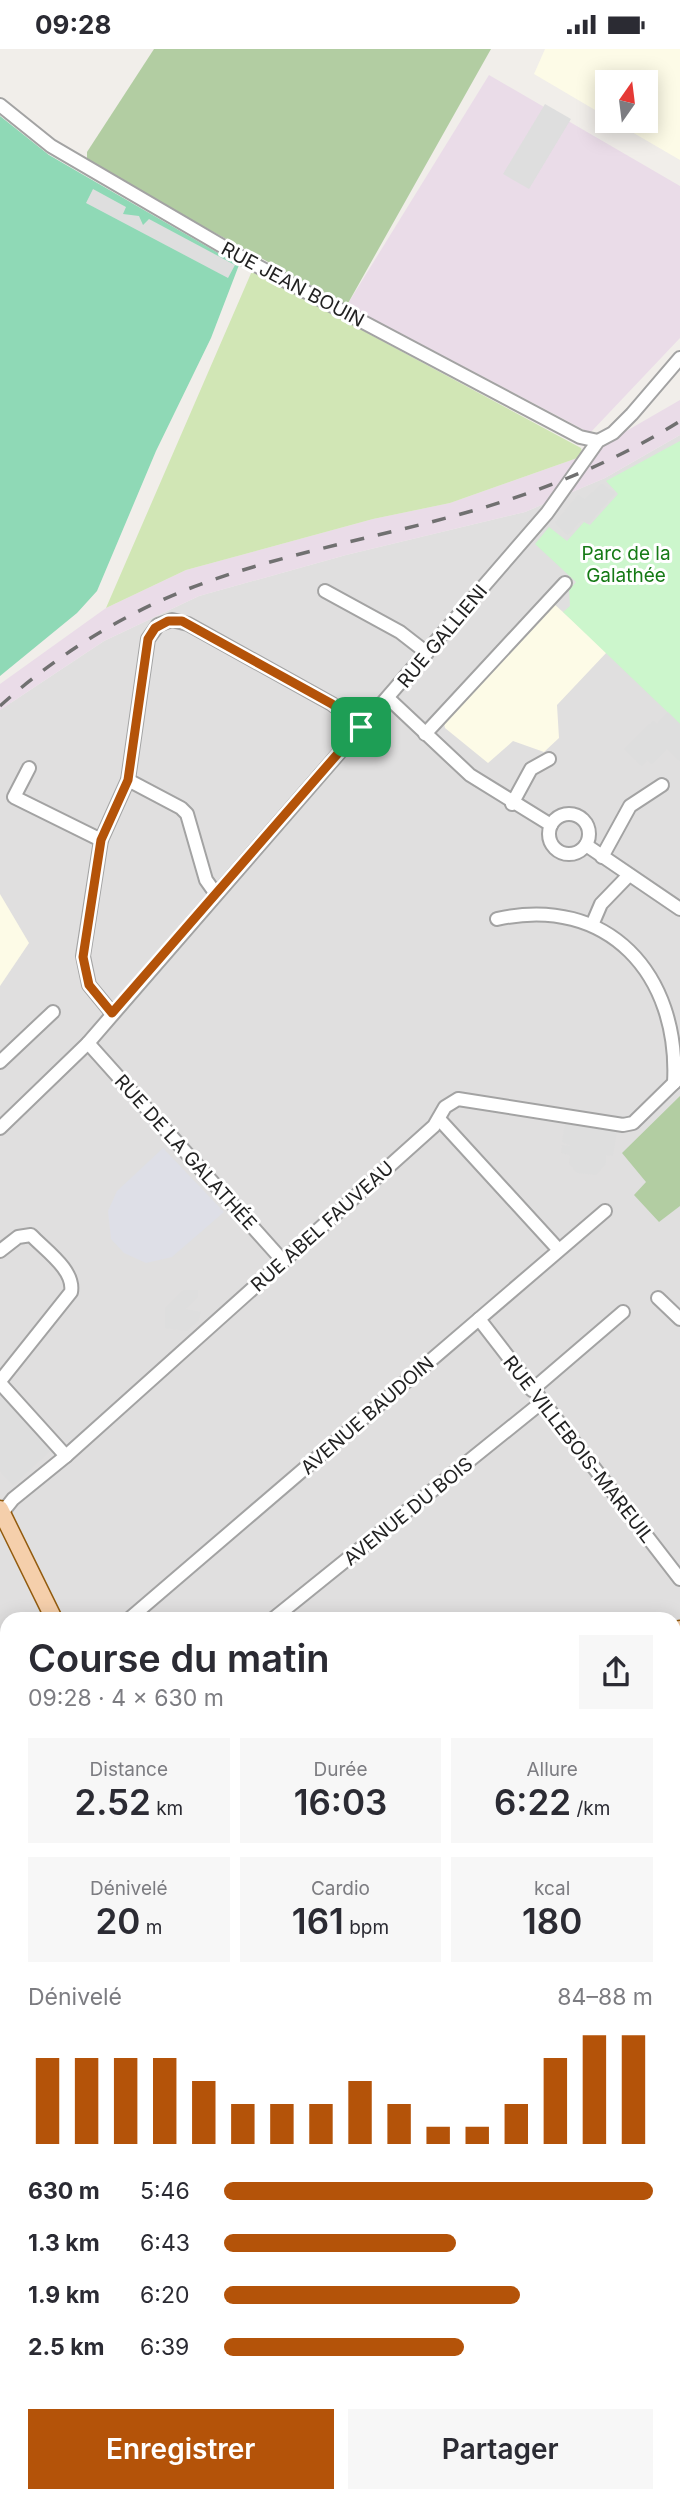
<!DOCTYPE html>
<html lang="fr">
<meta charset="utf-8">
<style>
body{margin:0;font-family:Inter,sans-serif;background:#f7f7f7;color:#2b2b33;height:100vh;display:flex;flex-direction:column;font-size:26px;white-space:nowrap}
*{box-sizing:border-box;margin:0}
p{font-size:23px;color:#7c7c81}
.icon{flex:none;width:38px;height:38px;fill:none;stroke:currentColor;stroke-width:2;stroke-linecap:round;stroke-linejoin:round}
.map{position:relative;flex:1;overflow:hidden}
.side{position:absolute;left:0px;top:1563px;width:681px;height:891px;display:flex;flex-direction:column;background:#fff;border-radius:21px 21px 0 0;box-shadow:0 4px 18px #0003}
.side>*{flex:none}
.needle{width:46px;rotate:14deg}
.controls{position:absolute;left:595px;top:21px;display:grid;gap:14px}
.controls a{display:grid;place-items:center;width:63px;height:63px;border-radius:0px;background:#fff;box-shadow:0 4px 18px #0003;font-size:35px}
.pin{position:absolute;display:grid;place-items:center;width:60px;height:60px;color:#fff;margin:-30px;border-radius:14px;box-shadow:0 4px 10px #0006}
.round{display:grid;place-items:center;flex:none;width:74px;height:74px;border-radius:0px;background:#f7f7f7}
.headline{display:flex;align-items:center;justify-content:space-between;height:119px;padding:0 28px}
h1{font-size:38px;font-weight:600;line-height:52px}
.figures{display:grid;grid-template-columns:repeat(3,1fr);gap:10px;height:119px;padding:7px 28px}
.figures div{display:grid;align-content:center;border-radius:0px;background:#f7f7f7;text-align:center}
.figures b{font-size:35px;font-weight:600}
.figures small{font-size:19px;font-weight:400}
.figures p{font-size:19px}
.chart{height:196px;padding:14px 28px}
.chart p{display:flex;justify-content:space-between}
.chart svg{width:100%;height:126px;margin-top:7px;stroke:#b45309;stroke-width:6}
.button{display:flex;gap:14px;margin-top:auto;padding:14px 28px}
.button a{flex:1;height:80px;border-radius:0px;background:#b45309;color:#fff;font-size:28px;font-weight:600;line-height:80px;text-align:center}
.button a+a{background:#f7f7f7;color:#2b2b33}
ul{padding:0 28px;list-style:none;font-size:23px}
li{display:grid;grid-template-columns:112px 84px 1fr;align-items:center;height:52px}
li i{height:18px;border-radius:9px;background:#b45309}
.status{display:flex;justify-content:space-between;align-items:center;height:49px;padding:0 35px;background:#fff;direction:ltr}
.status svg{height:19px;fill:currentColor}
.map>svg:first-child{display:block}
</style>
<div class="status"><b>09:28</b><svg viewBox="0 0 49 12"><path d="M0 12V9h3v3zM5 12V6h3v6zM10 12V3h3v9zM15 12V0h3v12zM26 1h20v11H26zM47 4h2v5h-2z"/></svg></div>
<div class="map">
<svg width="680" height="2453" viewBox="0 0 680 2453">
<rect width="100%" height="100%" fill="#f1eeea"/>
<g fill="#e0dfdf">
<path d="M680,386v1486h-6v-302h-667v111l-7,-13v-1007l104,-69 95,-45 147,-41 179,-43 80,-34z"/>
<path d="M0,1743l7,14v76l-7,-2z"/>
<path d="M0,1876h7v570h290l2,7h-299z"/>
<path d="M674,1913l6,1v539h-312l-2,-6 308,-1z"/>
</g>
<g fill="#eadce8">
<path d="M489,26l191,111v152l-90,95 -243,-128z"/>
<path d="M680,351v35l-75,43 -80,34 -179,43 -147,41 -95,45 -104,69v-26l106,-76 80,-38 187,-51 77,-16 133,-47z"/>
<path d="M0,1668l7,13v76l-7,-14z"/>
<path d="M497,2446l3,7h-201l-2,-6z"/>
</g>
<g fill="#fdfbe7">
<path d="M545,0h135v111l-67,-39h33v-39h-39v35l-73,-43z"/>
<path d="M553,554l54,49 -50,53 2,33 -15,14 -31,-11 -25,22 -43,-35 -1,-5z"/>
<path d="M0,845l29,49 -29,43z"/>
</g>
<path fill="#d1e6b5" d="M252,222l329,177 2,8 -133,47 -77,16 -187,51 -80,38z"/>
<g fill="#b2cda2">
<path d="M154,0h337l-144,256 -260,-142v-11z"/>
<path d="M680,1047v110l-21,16 -25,-27 12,-13 -24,-29z"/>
</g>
<path fill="#ccf6cc" d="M680,392v283l-117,-112 7,-6 -1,-16 7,-8 -41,-38 14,-17 18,14 17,-19 6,3 28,-31 -12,-13z"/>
<path fill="#8fd9b6" d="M0,67l49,39 190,110 -28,73 -55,113 -59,140 -20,22 -77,63z"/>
<g fill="#dedede">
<path d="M545,55l26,15 -42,70 -26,-15z"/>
<path d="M93,140l33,18 -3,7 16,2 4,9 6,-6 86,46 -7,13 -142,-75z"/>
<path d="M602,435l13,9 -27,31 -7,-4 -13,15 -13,-12 23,-28 7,4z"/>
<path d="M668,663l12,12v37l-13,-12 -15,15 -5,-4 -5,6 -18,-17 29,-28 4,3z"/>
<path d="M574,1073l10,2 -1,3 17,2v-3l17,6 -4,24 -7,-1v8l-10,12 -19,-2 -8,-10 1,-8 -9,-2 1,-8 9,1 -9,-4 3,-18 8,1z"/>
<path d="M184,1241h14v7l-13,12 16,3 -2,8 -13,11 -21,-3v-20z"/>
<path d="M0,1343l52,57 -39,36 -13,-14z"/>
</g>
<path fill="#dedfe7" d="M163,1099l61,64 -52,45 -26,6 -22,-10 -13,-14 -3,-28 9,-20z"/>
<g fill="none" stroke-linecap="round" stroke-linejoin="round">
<g stroke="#a3a3a3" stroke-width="16">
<g id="minor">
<path d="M0,56l51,41 195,114 334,177 18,4"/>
<path d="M325,542l75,41 27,21"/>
<path d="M388,649l82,77 81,50"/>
<path d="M425,685l140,-151"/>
<path d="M29,719l-15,29 87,43"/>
<path d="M128,731l53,28 6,6 19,66 10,14"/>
<path d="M512,755l19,-35 18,-10"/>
<circle cx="569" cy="785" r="20"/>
<path d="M586,796l94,64"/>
<path d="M602,808l28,-51 32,-21"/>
<path d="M497,870c111,-25 183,56 177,164"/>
<path d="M592,876l9,-21 28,-29"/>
<path d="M112,964l-23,-28 -6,-29 18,-116 27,-60 20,-141 10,-14 14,-5 16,4 144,80 29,23"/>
<path d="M88,994l195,218"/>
<path d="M0,1013l53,-50"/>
<path d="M439,1070l119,130"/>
<path d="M0,1079l88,-85 459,-530 51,-72 15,-8 19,-19 48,-56"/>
<path d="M0,1202l18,-14 13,-2c14,15 44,35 40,57l-71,89"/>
<path d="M658,1249l22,21"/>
<path d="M479,1270l201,260"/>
<path d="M0,1334l66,73"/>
<path d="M532,1341l91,-78"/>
<path d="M1,1465l12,-15 53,-43 368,-330 11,-19 13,-8 165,26 10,-2 47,-46"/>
<path d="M129,1570l476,-408"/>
<path d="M273,1570l269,-217"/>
<path d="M0,1753l7,10"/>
<path d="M674,1788l6,10"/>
<path d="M674,1817l6,-4"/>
<path d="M0,1820l7,4"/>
<path d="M0,1885l7,1"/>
<path d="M0,1990l7,8"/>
<path d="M674,2107l6,9"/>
<path d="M674,2163l6,-10"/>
<path d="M196,2446l2,7"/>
<path d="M4,2453l3,-10"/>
</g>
</g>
<g stroke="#925b0e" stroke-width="19">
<g id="major">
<path d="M0,1460l54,110"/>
<path d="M674,1583l6,-3"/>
<path d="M514,2446l3,7"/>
</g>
</g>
<use href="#minor" stroke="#fff" stroke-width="12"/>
<use href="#major" stroke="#f5cfab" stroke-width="16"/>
<g stroke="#707070" stroke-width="2">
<path d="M0,1838l7,2"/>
<path d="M674,1886l6,1"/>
</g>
<g stroke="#707070" stroke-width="3.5" stroke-dasharray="14 14" stroke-linecap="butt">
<path d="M0,657c59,-53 129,-96 204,-123 80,-29 164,-44 246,-66 80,-21 160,-52 230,-96"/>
<path d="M0,1688l7,13"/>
<path d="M0,1714l7,13"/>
<path d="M0,1733l7,11"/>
<path d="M0,1867l7,1"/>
<path d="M674,1902l6,1"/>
<path d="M324,2446l2,7"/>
<path d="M354,2446l2,7"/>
</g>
</g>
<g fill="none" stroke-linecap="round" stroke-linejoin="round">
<g stroke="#fff" stroke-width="14">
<path id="route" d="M168,572h14l150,83 29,23 -249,286 -23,-28 -6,-28 18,-117 27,-60 20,-141 7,-11z"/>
</g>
<use href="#route" stroke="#b45309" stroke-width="9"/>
</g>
<g text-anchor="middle" stroke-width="6" stroke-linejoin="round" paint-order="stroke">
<g font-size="19" fill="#222" stroke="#fff">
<text transform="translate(293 235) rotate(28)" y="7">RUE JEAN BOUIN</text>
<text transform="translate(442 587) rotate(-50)" y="7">RUE GALLIENI</text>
<text transform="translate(186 1103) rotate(48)" y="7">RUE DE LA GALATHÉE</text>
<text transform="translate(322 1177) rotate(-42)" y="7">RUE ABEL FAUVEAU</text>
<text transform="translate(367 1366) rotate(-41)" y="7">AVENUE BAUDOIN</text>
<text transform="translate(579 1400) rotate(52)" y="7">RUE VILLEBOIS-MAREUIL</text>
<text transform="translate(408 1462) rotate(-39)" y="7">AVENUE DU BOIS</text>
</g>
<g font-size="19" fill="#167a16" stroke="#fff">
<text x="626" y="511">Parc de la<tspan x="626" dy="22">Galathée</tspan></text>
</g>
</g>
</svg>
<div class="controls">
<a><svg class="needle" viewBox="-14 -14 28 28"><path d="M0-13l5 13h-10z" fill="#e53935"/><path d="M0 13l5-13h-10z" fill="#7c7c81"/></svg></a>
</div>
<div class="pin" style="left:361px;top:678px;background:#1e9e55"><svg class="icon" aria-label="arrive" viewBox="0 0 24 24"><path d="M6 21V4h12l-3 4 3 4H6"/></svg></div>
<section class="side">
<div class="headline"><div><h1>Course du matin</h1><p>09:28 · 4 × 630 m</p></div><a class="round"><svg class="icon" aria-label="share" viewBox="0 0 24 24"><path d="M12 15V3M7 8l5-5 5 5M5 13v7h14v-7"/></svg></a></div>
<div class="figures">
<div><p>Distance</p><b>2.52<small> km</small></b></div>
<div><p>Durée</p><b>16:03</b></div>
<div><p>Allure</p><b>6:22<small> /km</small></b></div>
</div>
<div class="figures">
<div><p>Dénivelé</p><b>20<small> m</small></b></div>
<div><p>Cardio</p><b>161<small> bpm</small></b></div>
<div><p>kcal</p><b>180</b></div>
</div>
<div class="chart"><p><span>Dénivelé</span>84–88 m</p>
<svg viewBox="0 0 160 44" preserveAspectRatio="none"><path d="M5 44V14M15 44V14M25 44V14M35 44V14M45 44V22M55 44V30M65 44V30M75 44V30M85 44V22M95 44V30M105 44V38M115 44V38M125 44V30M135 44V14M145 44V6M155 44V6"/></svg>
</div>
<ul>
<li><b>630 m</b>5:46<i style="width:100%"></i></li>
<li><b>1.3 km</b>6:43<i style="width:54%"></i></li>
<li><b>1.9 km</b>6:20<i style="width:69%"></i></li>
<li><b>2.5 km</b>6:39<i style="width:56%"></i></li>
</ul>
<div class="button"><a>Enregistrer</a><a>Partager</a></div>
</section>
</div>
